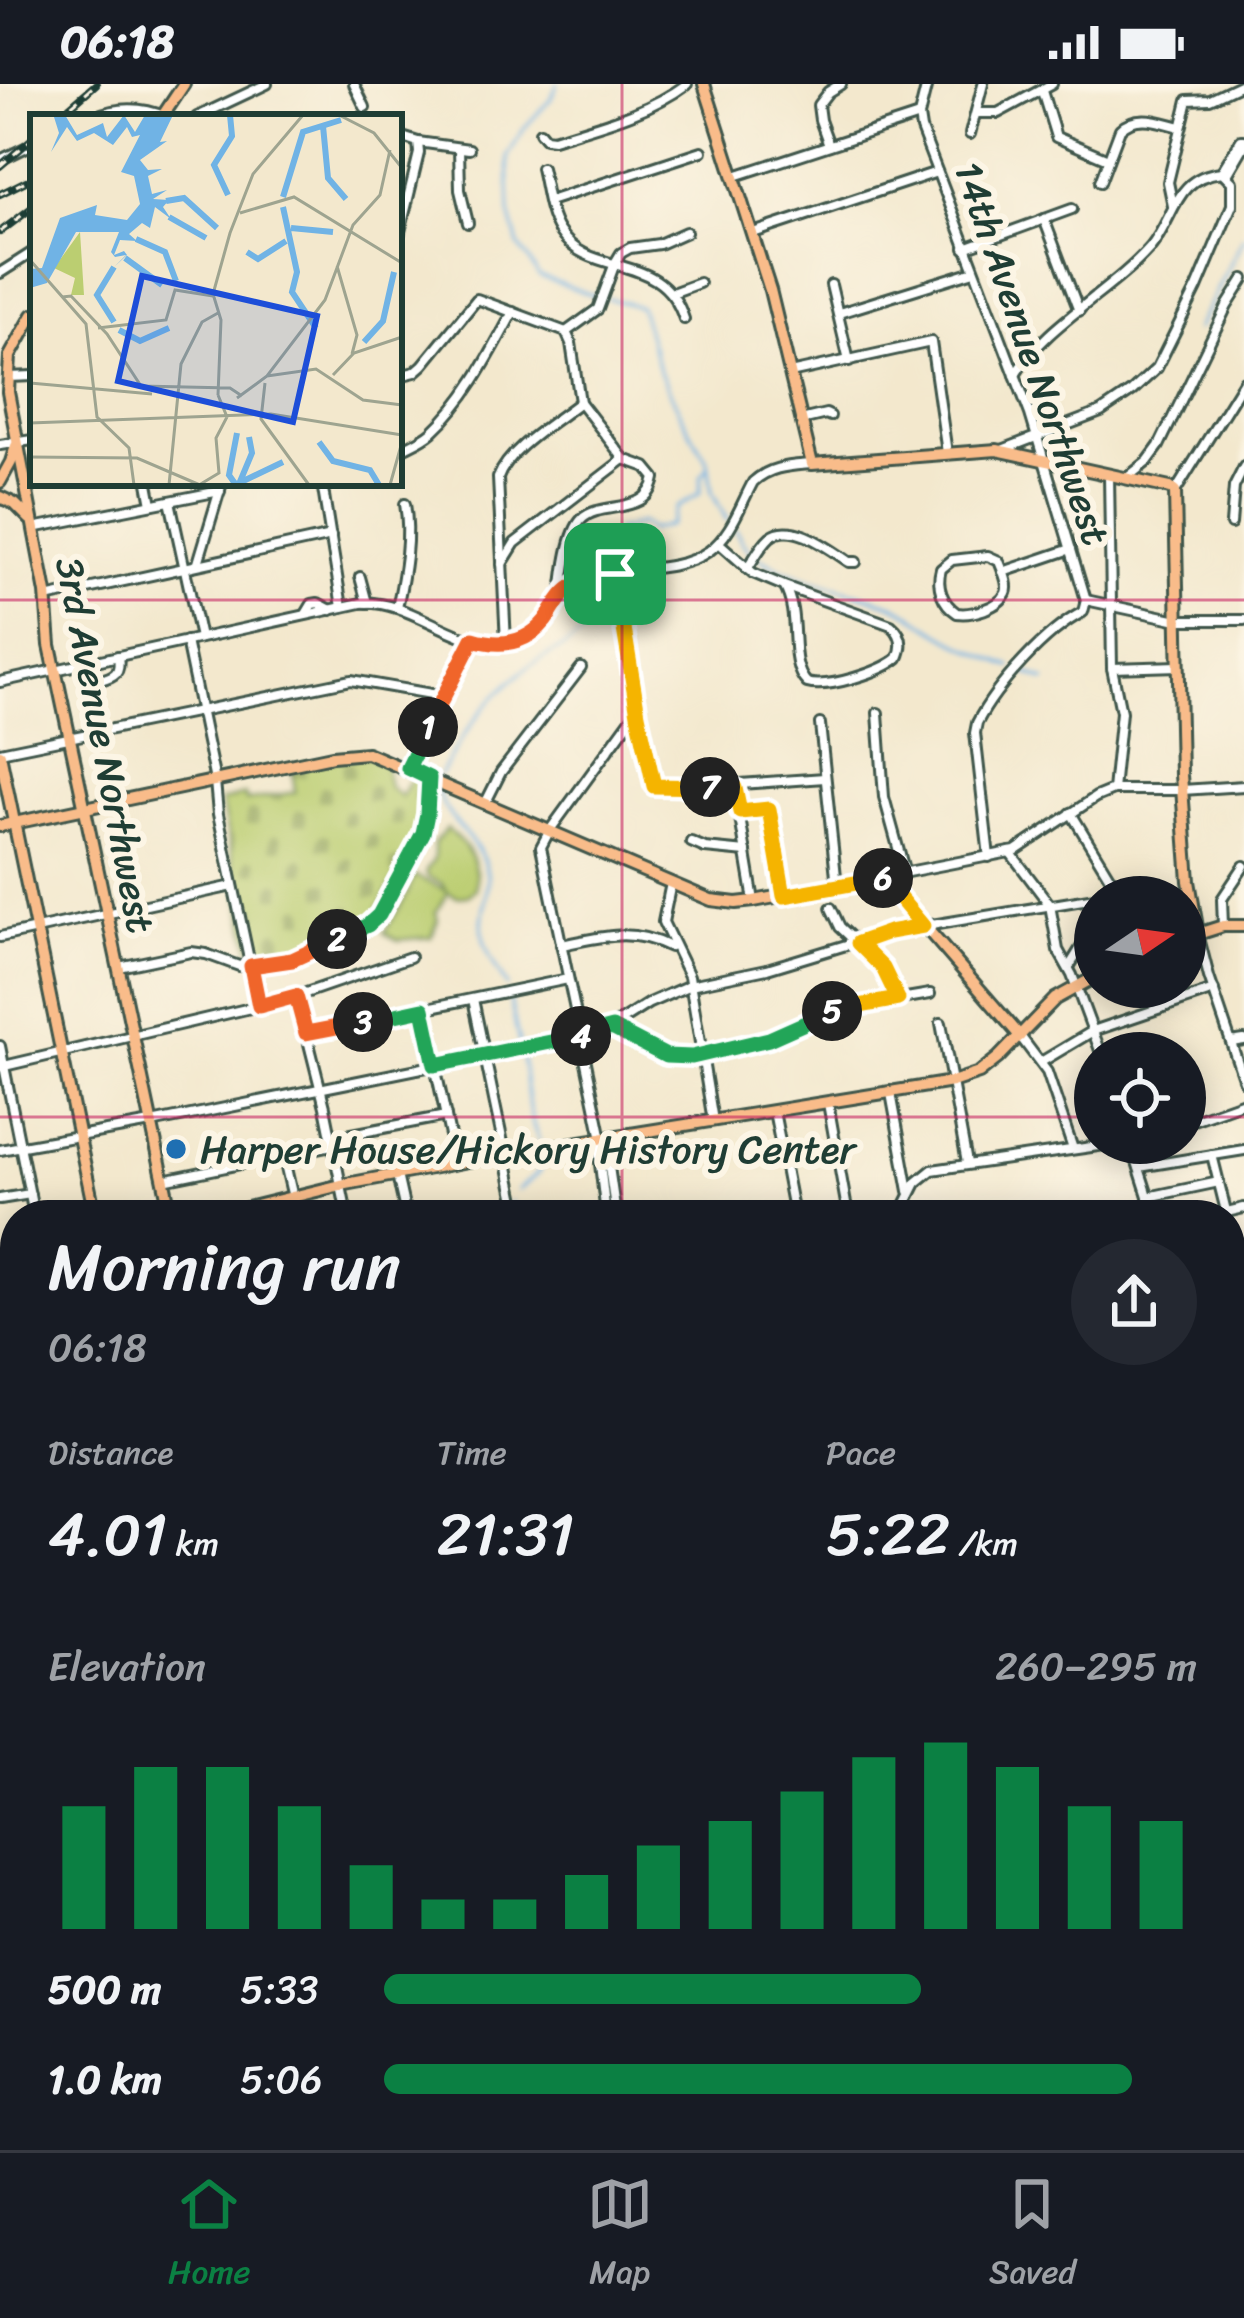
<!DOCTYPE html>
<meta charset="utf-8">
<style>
body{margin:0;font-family:Sriracha,sans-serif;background:#242831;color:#f1f3f6;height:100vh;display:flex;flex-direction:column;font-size:45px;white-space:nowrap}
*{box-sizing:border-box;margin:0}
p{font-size:39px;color:#9ea1a6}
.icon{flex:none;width:66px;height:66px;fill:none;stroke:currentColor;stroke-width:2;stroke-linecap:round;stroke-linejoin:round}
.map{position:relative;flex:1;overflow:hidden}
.details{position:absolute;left:0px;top:1116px;width:1245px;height:951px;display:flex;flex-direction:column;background:#171b24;border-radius:48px 48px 0 0;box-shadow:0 6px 30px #0003}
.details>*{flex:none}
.needle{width:78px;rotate:77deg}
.buttons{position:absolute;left:1074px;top:792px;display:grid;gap:24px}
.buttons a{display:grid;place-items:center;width:132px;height:132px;border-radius:50%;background:#171b24;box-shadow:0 6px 30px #0003;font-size:60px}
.pin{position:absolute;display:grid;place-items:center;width:102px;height:102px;color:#fff;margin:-51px;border-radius:24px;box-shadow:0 6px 18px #0006}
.km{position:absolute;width:60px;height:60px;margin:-30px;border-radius:50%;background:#222;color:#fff;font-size:33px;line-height:60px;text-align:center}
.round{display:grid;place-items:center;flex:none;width:126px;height:126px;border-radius:63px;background:#242831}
.head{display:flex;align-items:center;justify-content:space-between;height:204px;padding:0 48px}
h1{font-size:66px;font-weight:600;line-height:90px}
.stats{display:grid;grid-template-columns:repeat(3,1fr);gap:18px;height:204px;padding:12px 48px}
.stats div{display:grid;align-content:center}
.stats b{font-size:60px;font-weight:600}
.stats small{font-size:33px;font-weight:400}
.stats p{font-size:33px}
.chart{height:336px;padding:24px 48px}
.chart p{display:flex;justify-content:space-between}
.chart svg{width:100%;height:216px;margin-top:12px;stroke:#0b8043;stroke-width:6}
ul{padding:0 48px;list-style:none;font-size:39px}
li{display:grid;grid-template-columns:192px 144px 1fr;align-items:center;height:90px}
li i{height:30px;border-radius:15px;background:#0b8043}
.status{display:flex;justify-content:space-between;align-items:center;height:84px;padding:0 60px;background:#171b24;direction:ltr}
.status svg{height:33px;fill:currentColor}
.tabs{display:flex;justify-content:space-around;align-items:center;height:168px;border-top:3px solid #363941;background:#171b24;font-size:33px;color:#9ea1a6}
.tabs a{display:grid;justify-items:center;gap:6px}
.tabs .on{color:#0b8043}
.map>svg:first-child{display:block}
</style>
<div class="status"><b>06:18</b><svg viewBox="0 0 49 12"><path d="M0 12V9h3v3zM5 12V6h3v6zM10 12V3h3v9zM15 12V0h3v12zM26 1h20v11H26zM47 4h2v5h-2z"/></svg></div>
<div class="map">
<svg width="1244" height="2066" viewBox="0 0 1244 2066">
<defs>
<pattern id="cemetery-stones" width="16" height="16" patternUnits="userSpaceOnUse" patternTransform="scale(3)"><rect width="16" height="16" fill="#bbce71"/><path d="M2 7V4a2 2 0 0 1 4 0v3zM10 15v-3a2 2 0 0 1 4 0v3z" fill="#97a85e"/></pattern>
</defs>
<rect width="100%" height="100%" fill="#fcf5e5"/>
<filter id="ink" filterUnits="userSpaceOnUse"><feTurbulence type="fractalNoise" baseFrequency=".00833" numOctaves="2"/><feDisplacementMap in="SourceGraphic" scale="24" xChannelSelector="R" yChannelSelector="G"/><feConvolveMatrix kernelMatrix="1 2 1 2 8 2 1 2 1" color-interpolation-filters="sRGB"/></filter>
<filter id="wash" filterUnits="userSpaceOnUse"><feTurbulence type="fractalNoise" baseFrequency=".004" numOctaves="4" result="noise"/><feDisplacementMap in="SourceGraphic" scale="48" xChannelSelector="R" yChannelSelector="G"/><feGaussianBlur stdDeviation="2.7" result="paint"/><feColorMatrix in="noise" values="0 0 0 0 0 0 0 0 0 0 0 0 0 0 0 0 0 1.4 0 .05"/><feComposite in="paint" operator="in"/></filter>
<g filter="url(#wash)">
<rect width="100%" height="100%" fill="#f3e8cd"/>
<path fill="#bbce71" stroke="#6d8652" stroke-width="3" d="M447,745c20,15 32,34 29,60 -9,9 -19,10 -28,3l-12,20 2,9 -7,16 -33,3 -14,-7 23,-38 7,-20 33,16 -6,-8 -13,-6 -2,-6 8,-12v-16z"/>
<path fill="url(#cemetery-stones)" stroke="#6d8652" stroke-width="3" d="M366,671l18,7 5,25 12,9 12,-22 13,5 -1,38 -5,15 -45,83 -12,10 -70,32 -38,5 -3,-4 -31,-157 24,-6 1,6 49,-9 -3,-26z"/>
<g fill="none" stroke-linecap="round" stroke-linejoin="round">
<g stroke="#70b3e5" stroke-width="3">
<path d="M558,0l-8,16 -25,27 -17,29 2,57 9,33 20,30 59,21"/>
<path d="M607,214l33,9 19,63 27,54 22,38 4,31 15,27"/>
<path d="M1197,245l47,-92"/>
<path d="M736,446c4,10 11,21 22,27 39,23 89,32 131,46 18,6 32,19 48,28 23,14 49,26 74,36"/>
<path d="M588,489l6,-14 -1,-14 3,-3 16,-1 4,-10 25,-8 9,7 20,-5 6,-17 24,-15 1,-16 7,-10"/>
<path d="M1020,586l26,11"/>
<path d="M440,691c24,-43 46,-76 87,-107 20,-15 55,-25 68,-49 5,-10 -2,-25 -5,-36"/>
<path d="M436,701c5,30 32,46 46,72 12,24 1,44 0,67 0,24 14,44 25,62"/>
<path d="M509,911l10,48"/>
<path d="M521,968c7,34 4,57 18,89"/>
<path d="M518,1106l19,-16 8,-14"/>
<path d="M501,1131l10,-13"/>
<path d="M1230,1782l14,19"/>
<path d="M1230,1908l14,-14"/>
<path d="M1139,2066l22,-14"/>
</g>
</g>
</g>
<g filter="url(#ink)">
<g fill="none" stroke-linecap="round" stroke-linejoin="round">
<g stroke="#3f574b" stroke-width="14">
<g id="minor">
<path d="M354,0l11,23"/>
<path d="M927,0l-8,32 2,13 109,285 56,186 -3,12c-37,19 -87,74 -106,111l-2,10 14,124"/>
<path d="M1042,7l14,46 52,22"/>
<path d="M976,29h22l54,-29"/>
<path d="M93,33c24,-10 48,-11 73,0"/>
<path d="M197,33l70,-33"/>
<path d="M540,48l5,6 8,1c46,-14 95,-26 134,-55"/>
<path d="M970,50l13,-50"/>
<path d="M399,52l19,6 51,7"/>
<path d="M829,61l-9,-25 -2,-15 10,-13 13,-8"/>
<path d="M459,64l1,42 8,33"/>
<path d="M0,76l33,-16"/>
<path d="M541,84c5,20 7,46 18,63 31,49 103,18 125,88"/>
<path d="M1222,87l19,-31h3"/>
<path d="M1227,91l17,-29"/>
<path d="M735,92l184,-60"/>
<path d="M1100,98l20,-53c17,-17 40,-7 61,-2"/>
<path d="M549,117l153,-50"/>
<path d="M1173,122l-5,-24 20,-82 22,-1 32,-15"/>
<path d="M1044,135l35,92"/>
<path d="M753,149l184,-61"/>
<path d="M399,152l20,-83 -1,-11"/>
<path d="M965,164l107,-39"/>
<path d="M0,189l33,-21"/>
<path d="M831,201l18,76"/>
<path d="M672,209l27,-10"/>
<path d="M839,229l135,-42"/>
<path d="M566,248l32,-23 17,-46 6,-10 9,-5 29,-4 27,-12"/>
<path d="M790,289l141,-31 16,111"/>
<path d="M399,292l16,-4 8,-7 54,-66 89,33 5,11 9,59 44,57 22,8 9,11c-7,39 -54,22 -73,41 -14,14 -18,56 -20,76"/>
<path d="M9,293l24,-1"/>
<path d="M801,336l25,-6 4,2"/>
<path d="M0,361l33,-5"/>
<path d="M1002,366l99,-38 31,-21 25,-23 40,-80 35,-83v-23l-10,-10c-49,5 -46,45 -72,76 -39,44 -106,78 -135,127"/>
<path d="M399,367c11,-6 24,-11 33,-19 36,-33 59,-79 81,-120"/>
<path d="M1109,391l3,193 9,44 -8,78"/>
<path d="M1128,393l20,-16 11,-15 68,-140 17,-27"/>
<path d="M148,399l4,21"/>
<path d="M322,399l20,124"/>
<path d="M1175,408l69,-111"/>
<path d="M170,417l30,137"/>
<path d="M1231,440l3,-37 10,-20"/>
<path d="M33,444l187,-37"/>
<path d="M719,459l34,30 31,13c18,30 2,76 23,97 21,6 74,-11 91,-25 6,-13 4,-24 -7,-33l-107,-39"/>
<path d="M988,472l11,5c3,9 11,23 7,32 -7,15 -35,22 -49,20 -15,-10 -21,-27 -16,-44l11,-9z"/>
<path d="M198,479l24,-80"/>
<path d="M502,480l13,-21 109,-84"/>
<path d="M747,485c7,-10 14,-24 23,-32 22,-18 61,13 79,25h7"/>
<path d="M1003,488l68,-23"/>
<path d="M615,490l23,140 16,72 81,2 5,-4 85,-6"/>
<path d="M360,493l7,26"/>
<path d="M46,514l285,-62"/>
<path d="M1086,516l92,20h66"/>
<path d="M397,524c7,-33 14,-71 8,-104"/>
<path d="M306,530l6,-10 6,-1 13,7"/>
<path d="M186,557l29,140 3,33 41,192"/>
<path d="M506,559l-8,-165c11,-30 57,-56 82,-76"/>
<path d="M1112,584l67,-2"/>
<path d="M100,596c15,-4 21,-7 18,-24"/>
<path d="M0,598l361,-79c47,-3 84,36 130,40 55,6 51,-40 86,-59 40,-22 93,-6 132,-33 22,-16 31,-45 44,-69 17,-16 37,-16 59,-18"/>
<path d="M878,629l6,84 21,76"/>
<path d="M820,640l17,162"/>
<path d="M0,668l351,-72 92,16"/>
<path d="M408,684l65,-129"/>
<path d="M735,704l19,113"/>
<path d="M486,718l15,-30 80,-104"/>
<path d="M739,728l30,-3 15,86"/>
<path d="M1071,729l46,76 -3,6"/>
<path d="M691,758l14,6 41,4"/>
<path d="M1010,768l40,53 8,45 14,25 29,78"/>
<path d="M882,793l133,-26 81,-54 17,-7h69l62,-4"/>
<path d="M671,799l-8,39 26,54 24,145"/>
<path d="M831,824l9,19 43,40 15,32"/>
<path d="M1223,842l-1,-27 22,-33"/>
<path d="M1198,850l11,43 35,104"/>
<path d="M0,853l233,-51"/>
<path d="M561,861c42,-8 69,-18 109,2"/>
<path d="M119,883l72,-15 15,2 33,12 48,-5 80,-36 15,-14 41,-78 4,-19 2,-36"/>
<path d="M1069,883l26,-42"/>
<path d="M1165,903l4,18"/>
<path d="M297,912l28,111 22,108"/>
<path d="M473,915l45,216"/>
<path d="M423,925l33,155"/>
<path d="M941,939l26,140"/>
<path d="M614,945l52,27 26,1 77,-18 61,-28 100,-17"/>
<path d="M306,949l262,-54"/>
<path d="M1020,952l27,36 26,77"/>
<path d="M1231,958l13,-2"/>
<path d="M0,962l34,169"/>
<path d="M1041,978l52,-31 121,-41"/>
<path d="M0,983l259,-61 38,-10 113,-39"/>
<path d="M891,1009l18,98"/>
<path d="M828,1019l20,112"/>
<path d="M774,1027l20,104"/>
<path d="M1185,1039l59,-21"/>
<path d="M331,1054l115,-22"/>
<path d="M602,1055l-4,8 8,68"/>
<path d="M1131,1059l23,72"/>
<path d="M0,1066l151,-27 454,-92 44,-28 41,-18 77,-16 122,-37 206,-34"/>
<path d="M283,1071l14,60"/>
<path d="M1212,1071l15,60"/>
<path d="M1139,1083l105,-17"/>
<path d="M397,1091l9,40"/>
<path d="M163,1096l169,-35"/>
<path d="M1148,1113l71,-15"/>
<path d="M0,1115l30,-5"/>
<path d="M616,1131l-10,-69 -4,-7 -61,-292 9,-17 88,-121"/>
<path d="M900,1131l16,-32 16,-13 187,-27"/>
<path d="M1214,1131l30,-7"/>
<path d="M1230,1143l14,59"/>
<path d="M0,1181l15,-4"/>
<path d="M0,1225l15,20"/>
<path d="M1230,1240l14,-5"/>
<path d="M0,1282l15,30"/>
<path d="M0,1342l15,-3"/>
<path d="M1230,1403l14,96"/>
<path d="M0,1417l15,11"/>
<path d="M0,1439l15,73"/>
<path d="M1230,1520l14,3"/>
<path d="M1230,1565l14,-2"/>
<path d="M15,1579l-8,2 8,39"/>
<path d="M1230,1615l14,-3"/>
<path d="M1230,1654l14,7"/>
<path d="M0,2046l15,-1"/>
<path d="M416,2052h8"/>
<path d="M600,2052l4,14"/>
<path d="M922,2052l3,14"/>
<path d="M1000,2052l3,14"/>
<path d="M277,2066l12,-14"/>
<path d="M328,2066l4,-14"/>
<path d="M391,2066l3,-14"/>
<path d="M608,2066l104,-14"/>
<path d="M1039,2066l68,-14"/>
<path d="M1148,2066l3,-14"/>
</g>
</g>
<g stroke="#3f574b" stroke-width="16">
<g id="major">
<path d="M704,0l66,206 42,174 185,-14 173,38 5,4 6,283 8,106 9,52"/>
<path d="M162,33l22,-33"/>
<path d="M33,231l-23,41 -2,36 38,201 4,52 121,570"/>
<path d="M0,398l11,-20 5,-16"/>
<path d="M0,413l15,7 15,15"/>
<path d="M0,670l95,461"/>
<path d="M0,742l332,-70 35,-3 344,147 25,3 18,-2 128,-24 138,159"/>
<path d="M1185,854l38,-12h21"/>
<path d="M219,1131l122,-30 165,-31 446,-72 27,-9 19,-15 57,-59 40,-22"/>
<path d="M0,1261l15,-12"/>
<path d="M0,1676l15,-4"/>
<path d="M0,1711l15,36"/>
<path d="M0,1738l15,47"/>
<path d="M1230,1963l14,8"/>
<path d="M42,2052l1,14"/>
<path d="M53,2052l1,14"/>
<path d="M639,2052l2,14"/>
</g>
</g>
<use href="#minor" stroke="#fff" stroke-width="8"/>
<use href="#major" stroke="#f9bc8a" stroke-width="10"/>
<g stroke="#1f3d34" stroke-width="8">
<g id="rail">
<path d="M58,33l38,-33"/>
<path d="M0,82l33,-28"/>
<path d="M0,110l26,-13"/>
<path d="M0,148l33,-25"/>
<path d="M0,1245l15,19"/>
<path d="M607,2052l4,14"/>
</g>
</g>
<use href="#rail" stroke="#fcf5e5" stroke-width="3" stroke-dasharray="9" stroke-linecap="butt"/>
</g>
</g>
<g fill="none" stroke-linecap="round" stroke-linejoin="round" filter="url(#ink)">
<g stroke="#fff" stroke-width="24">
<path id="split-1" d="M428,643l45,-88c27,8 53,5 72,-18 8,-10 13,-23 23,-31 14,-11 31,-13 47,-16"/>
</g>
<g stroke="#fff" stroke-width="24">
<path id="split-2" d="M337,855l31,-14 11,-10 44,-82 4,-19 2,-36 -21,-10 20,-41"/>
</g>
<g stroke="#fff" stroke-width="24">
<path id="split-3" d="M337,855l-45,21 -41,6 8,40 37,-10 10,37 57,-11"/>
</g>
<g stroke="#fff" stroke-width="24">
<path id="split-4" d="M363,938l60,-13 12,56 146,-29"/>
</g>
<g stroke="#fff" stroke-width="24">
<path id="split-5" d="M581,952l31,-8 54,28 26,1 77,-18 63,-28"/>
</g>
<g stroke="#fff" stroke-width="24">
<path id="split-6" d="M832,927l66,-12 -15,-31 -25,-25 31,-11 34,-6 -40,-48"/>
</g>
<g stroke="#fff" stroke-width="24">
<path id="split-7" d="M710,703l25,1 5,24 29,-3 15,87 99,-18"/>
</g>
<g stroke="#fff" stroke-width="24">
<path id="split-8" d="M615,490l23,140 16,72 56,1"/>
</g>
<use href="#split-1" stroke="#f0652b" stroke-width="15"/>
<use href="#split-2" stroke="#22a559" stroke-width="15"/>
<use href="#split-3" stroke="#f0652b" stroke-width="15"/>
<use href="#split-4" stroke="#22a559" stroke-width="15"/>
<use href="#split-5" stroke="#22a559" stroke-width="15"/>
<use href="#split-6" stroke="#f5b400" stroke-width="15"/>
<use href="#split-7" stroke="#f5b400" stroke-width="15"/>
<use href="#split-8" stroke="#f5b400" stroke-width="15"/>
</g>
<path fill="none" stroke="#c2185b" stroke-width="3" stroke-opacity="0.55" d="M622,0v1131M0,516h1244M0,1033h1095M1185,1033h59M0,1550h15M1230,1550h14M622,2052v14"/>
<circle fill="#1f6fb2" stroke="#fcf5e5" stroke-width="4.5" cx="176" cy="1065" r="12"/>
<g text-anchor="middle" stroke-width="12" stroke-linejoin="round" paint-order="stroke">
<g font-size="39" fill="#1f3d34" stroke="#fcf5e5">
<text transform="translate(1033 269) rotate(71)" y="14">14th Avenue Northwest</text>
<text transform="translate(106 661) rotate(79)" y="14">3rd Avenue Northwest</text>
</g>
<g font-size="39" fill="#1f3d34" stroke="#fcf5e5" text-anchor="start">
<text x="200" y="1079">Harper House/Hickory History Center</text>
</g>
</g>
<g transform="translate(30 30)">
<rect width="372" height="372" fill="#f3e8cd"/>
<path d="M50,118l4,63h-13l4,-17 -21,-10z" fill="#bbce71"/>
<path d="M35,1l12,20 26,-12 4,14 17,-22 11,17 10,-17h28l-13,27 7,-1 -27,19 8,10 14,-1 -14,7 4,18 15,-4 -14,9 16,1 -6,7 8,12 -16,-12 -5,21 -8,-5 -13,11 8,7 -17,-1 -6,15 10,-4 3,4 -13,12 12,-12 -11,2 -4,-5 8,-20h-43l-29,51 -17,5v-19l12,-1 18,-50 37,-13 -2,10 32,5 13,-16 -6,-28 -13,-4 19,-37 -8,2 -5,-10 -14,18 -19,-12 -17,8 -10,-14 -16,25 8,-19 -5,-16z" fill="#70b3e5"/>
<path fill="none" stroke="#70b3e5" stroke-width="6" d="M293,12l5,52 18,21M198,81l-14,-30 18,-29 -2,-21M253,83l20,-65 38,-12M136,87l18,-3 33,30M253,93l14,65 -5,20 24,36M139,103l37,21M261,114l42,4M106,125l29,13 11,29M217,138l11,7 28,-18M95,144l37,27M84,153l-17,28 17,27M89,216l21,11 29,-13M334,228l19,-21 11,-49M289,328l14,19 37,9 9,15M207,370l46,-22M209,370l13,-31 -3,-16M206,371l-7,-10 8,-42"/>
<path fill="none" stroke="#9ea490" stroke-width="3" d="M309,1l35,18 28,35M210,99l54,-16 108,66M0,146l56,64 11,93 32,31 5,37M307,152l20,69 -5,19M32,183l9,-1 36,38 34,52 89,2 12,8M68,214l68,-8 9,-30 38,6M303,261l21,-22 48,-16M237,262l49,-7 47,31 39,5M0,269l122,11M235,269l-4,36 48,66M188,281l3,-75 -8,-26 17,-61 23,-59 50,-59M207,284l30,-22 58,-76 28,-75 27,-30 10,-45M0,309l241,-9 131,21M0,343l107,1 63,27M139,371l12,-121 21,-42 16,-9M169,371l20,-12 -3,-35 11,-21 -9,-22M360,371l12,-43"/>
<path fill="#1d4ed8" fill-opacity="0.15" stroke="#1d4ed8" stroke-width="6" d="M112,162l175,40 -24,106 -175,-41z"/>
<rect width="372" height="372" fill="none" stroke="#1f3d34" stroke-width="6"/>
</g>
</svg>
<div class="buttons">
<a><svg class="needle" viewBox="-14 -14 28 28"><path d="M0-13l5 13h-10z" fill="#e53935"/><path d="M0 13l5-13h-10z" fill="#9ea1a6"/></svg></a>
<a><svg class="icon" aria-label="locate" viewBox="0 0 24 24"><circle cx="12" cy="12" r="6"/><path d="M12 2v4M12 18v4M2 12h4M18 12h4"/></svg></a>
</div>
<div class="pin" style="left:615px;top:490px;background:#1e9e55"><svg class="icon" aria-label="arrive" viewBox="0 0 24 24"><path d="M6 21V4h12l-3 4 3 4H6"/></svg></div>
<b class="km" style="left:428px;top:643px">1</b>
<b class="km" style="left:337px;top:855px">2</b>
<b class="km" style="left:363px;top:938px">3</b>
<b class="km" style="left:581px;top:952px">4</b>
<b class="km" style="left:832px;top:927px">5</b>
<b class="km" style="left:883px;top:794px">6</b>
<b class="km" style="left:710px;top:703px">7</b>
<section class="details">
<div class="head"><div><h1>Morning run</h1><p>06:18</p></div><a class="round"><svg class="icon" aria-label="share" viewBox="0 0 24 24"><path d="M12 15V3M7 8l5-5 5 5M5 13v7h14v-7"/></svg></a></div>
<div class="stats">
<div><p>Distance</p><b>4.01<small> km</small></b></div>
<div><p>Time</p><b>21:31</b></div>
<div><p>Pace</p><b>5:22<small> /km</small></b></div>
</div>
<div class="chart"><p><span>Elevation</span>260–295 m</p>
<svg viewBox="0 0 160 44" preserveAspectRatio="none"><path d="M5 44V19M15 44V11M25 44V11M35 44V19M45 44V31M55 44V38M65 44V38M75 44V33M85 44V27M95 44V22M105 44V16M115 44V9M125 44V6M135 44V11M145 44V19M155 44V22"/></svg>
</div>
<ul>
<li><b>500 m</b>5:33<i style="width:66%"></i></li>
<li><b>1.0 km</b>5:06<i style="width:92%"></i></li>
</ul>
</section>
</div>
<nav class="tabs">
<a class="on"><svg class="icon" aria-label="home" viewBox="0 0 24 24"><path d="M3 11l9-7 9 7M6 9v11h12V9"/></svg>Home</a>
<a><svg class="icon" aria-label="map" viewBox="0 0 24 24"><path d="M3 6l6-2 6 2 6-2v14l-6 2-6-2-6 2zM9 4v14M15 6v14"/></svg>Map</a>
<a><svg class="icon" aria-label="saved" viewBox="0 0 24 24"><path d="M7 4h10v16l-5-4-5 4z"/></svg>Saved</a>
</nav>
